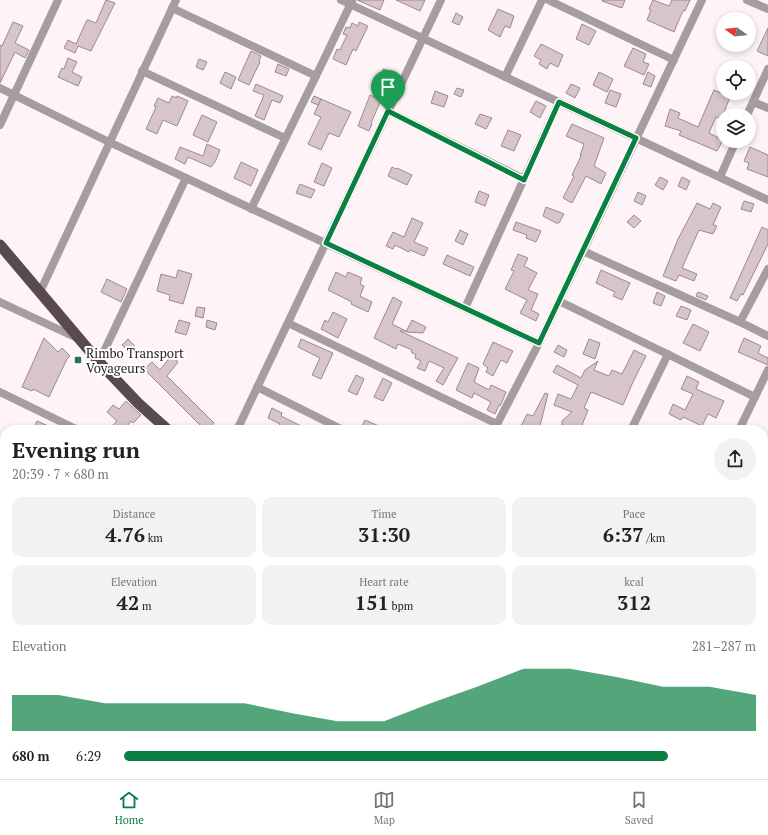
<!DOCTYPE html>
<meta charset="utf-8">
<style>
body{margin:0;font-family:"PT Serif",serif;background:#f2f2f2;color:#222;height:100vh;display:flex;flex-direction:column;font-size:15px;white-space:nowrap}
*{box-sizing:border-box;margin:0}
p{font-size:13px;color:#767676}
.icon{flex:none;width:22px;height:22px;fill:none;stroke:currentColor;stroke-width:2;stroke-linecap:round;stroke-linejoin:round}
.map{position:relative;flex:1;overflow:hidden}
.panel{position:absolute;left:0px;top:425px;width:768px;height:354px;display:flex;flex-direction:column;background:#fff;border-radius:16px 16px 0 0;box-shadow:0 2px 6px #0003}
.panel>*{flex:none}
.needle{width:26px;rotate:285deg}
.tools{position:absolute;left:716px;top:12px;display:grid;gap:8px}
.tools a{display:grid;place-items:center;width:40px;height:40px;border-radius:50%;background:#fff;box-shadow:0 2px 6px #0003;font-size:20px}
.pin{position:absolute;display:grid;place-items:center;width:34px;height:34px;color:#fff;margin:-41px -17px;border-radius:50% 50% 50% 0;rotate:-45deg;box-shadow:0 0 4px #0007}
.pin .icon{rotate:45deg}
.round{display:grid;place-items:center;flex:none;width:42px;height:42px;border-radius:21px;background:#f2f2f2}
.head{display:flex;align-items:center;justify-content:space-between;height:68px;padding:0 12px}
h1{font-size:22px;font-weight:600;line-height:30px}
.stats{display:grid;grid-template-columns:repeat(3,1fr);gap:6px;height:68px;padding:4px 12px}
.stats div{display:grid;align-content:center;border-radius:10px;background:#f2f2f2;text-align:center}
.stats b{font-size:20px;font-weight:600}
.stats small{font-size:11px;font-weight:400}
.stats p{font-size:11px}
.chart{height:112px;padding:8px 12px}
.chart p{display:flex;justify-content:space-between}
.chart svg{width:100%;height:72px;margin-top:4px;fill:#0b8043;opacity:.7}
ul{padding:0 12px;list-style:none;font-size:13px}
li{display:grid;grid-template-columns:64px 48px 1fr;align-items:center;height:30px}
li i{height:10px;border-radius:5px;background:#0b8043}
.menu{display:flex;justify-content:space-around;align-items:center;height:56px;border-top:1px solid #e0e0e0;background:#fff;font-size:11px;color:#767676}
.menu a{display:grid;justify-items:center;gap:2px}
.menu .selected{color:#0b8043}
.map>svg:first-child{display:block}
</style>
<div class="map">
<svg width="768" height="779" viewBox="0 0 768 779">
<rect width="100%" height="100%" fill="#fef3f6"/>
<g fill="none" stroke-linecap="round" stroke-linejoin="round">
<g stroke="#f7a0be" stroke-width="3">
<path d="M0,767l5,2"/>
<path d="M17,774l13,5"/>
</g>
</g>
<g fill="#d7c5ca" stroke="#9b8a8f">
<path d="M106,0l9,3 -24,48 -13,-5 -3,7 -11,-5 4,-8 8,4 11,-24h1l8,3z"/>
<path d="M357,0h27l-4,10z"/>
<path d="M396,0h29l-5,11z"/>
<path d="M602,0h23l-3,8 -20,-7z"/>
<path d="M653,0l16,6 3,-6h18l-5,11 -1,-1 -3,5 -7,17 -27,-12 4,-10 -2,-1z"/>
<path d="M498,9l16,7 -4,12 -5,-2 -5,11 -12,-7z"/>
<path d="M456,13l7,4 -4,8 -7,-3z"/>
<path d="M13,22l10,4 -8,17 14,7 -4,8 -10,-6 -15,31v-38l2,1z"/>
<path d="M359,22l9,4 -12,25 -3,-2 -7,16 -13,-6 4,-10 3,1 7,-15 -4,-1 3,-7 4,1 2,-5 6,3z"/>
<path d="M582,24l14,7 -7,14 -13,-6z"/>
<path d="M768,28v28l-11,-5z"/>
<path d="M541,44l22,11 -5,12 -8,-4 -3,6 -8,-5 2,-4 -7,-4z"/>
<path d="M633,48l13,6 -3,8 6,2 -5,11 -20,-9z"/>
<path d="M251,51l10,5 -2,5 1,1 -11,23 -11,-5z"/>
<path d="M68,58l9,4 -5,10 10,5 -4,9 -20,-9 4,-9 2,1z"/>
<path d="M199,59l8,3 -4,8 -7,-3z"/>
<path d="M278,64l11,5 -3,7 -11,-4z"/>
<path d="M383,69l10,3 -3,9 -9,-3z"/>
<path d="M225,72l11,5 -5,12 -11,-6z"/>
<path d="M599,72l14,7 -6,13 -14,-7z"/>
<path d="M648,72l7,4 -4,11 -8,-3z"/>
<path d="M256,84l27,12 -3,7 -8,-3 -8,20 -9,-4 9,-21 -11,-4z"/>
<path d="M571,84l9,4 -5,10 -9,-5z"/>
<path d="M457,88l7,2 -3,7 -7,-3z"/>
<path d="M610,90l11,4 -5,13 -11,-4z"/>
<path d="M714,90l16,7 -7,18v4l-7,-2 -7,16 14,7 -6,11 -38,-16 2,-4 -16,-5 5,-17 10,4 -2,5 20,9z"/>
<path d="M435,91l13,5 -4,11 -13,-4z"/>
<path d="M370,95l11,5 -10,23 1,1 -3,7 -11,-5z"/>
<path d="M172,96l5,2v-2l11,5 -11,25 -14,-6 -6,14 -11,-5 10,-22 -2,-1 4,-8 11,5z"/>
<path d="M314,96l7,3 -3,6 -7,-3z"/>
<path d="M321,99l30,13 -12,25 -10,-4 -8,17 -13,-6 13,-27 -7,-3z"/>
<path d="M536,101l10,5 -6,12 -10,-6z"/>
<path d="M480,114l12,4 -6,11 -11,-5z"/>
<path d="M202,115l15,7 -9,20 -15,-7z"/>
<path d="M572,124l32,14 -10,28 12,7 -5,11 -15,-8 -14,27 -9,-5 11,-22 -2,-1 9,-19h-1l4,-12 -18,-8z"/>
<path d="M508,130l13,5 -7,16 -13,-5z"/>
<path d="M207,144l13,6 -5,12 -4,5 -23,-10 -3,7 -10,-5 5,-12 23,9z"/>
<path d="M750,147l18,8v22l-21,-8 2,-6 -5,-2z"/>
<path d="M241,162l17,8 -7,16 -17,-8z"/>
<path d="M322,163l10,5 -8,18 -10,-4z"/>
<path d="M392,167l4,2 1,-1 15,7 -5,10 -19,-9z"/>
<path d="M660,177l8,4 -5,9 -8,-5z"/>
<path d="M682,177l8,4 -4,9 -8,-4z"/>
<path d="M300,184l15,6 -4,8 -15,-5z"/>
<path d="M479,191l10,4 -4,11 -10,-4z"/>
<path d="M638,192l8,4 -4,9 -8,-4z"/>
<path d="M744,201l10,3 -3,8 -10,-3z"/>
<path d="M697,203l13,6 3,-6 8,4 -8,18 4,1 -4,8 -14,-4 -17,38 15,6 -3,7 -15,-6 -3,6 -13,-5 15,-37z"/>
<path d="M546,207l18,7 -5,9h-3l-13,-7z"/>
<path d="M634,215l7,6 -7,7 -7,-6z"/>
<path d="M412,218l11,5 -9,19 14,6 -4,8 -14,-6 -1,2 -14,-7 -2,4 -7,-3 7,-14 11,5z"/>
<path d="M516,222l25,9 -5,11 -10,-4 1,-3 -14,-5z"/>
<path d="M762,227l6,3v14l-25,51 -2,-1 -4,7 -7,-3z"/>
<path d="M460,230l8,4 -5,11 -8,-4z"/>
<path d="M518,254l10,4 -4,8 13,7 -9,17 10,4 -7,16 8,4 -3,7 -16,-8 7,-13 -22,-11 9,-18 -3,-1z"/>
<path d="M447,255l27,12 -4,9 -27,-12z"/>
<path d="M178,270l14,4 -9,30 -14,-4 1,-5 -13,-4 4,-17 15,4z"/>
<path d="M601,270l29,13 -8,17 -9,-4 2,-4 -19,-9z"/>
<path d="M336,272l10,5 2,-5 14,6 -2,6 4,2 -4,10 12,6 -4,10 -17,-8 1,-2 -24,-12z"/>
<path d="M107,279l20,10 -6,13 -20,-10z"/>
<path d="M657,292l8,4 -4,10 -8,-3z"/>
<path d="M698,292l10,4 -2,4 -10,-4z"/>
<path d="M393,297l9,5 -10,22 14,7h-6l58,27 -15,27 -7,-4 8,-13 -15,-7 -4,10 -8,-3 4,-7 -6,-3 1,-3 -5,-3 1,-2 -14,-6 -2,5 -22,-11z"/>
<path d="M681,306l10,4 -4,10 -11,-4z"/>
<path d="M197,307l8,1 -2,10 -8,-2z"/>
<path d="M333,312l14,7 -9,19 -17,-9 4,-9 3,2z"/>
<path d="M179,320l11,3 -4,12 -11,-3z"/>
<path d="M207,320l10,3 -2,7 -9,-3z"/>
<path d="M412,320l14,7 -3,6 -17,-1z"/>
<path d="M693,324l16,8 -9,19 -17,-8z"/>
<path d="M44,338l14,14 4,-4 8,8 -3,3 -18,38 -16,-8 -1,2 -10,-4z"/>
<path d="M744,338l17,8 -3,7 10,5v7l-30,-13z"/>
<path d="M128,339l8,8 -6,6 -8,-8z"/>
<path d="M301,339l32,14 -12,26 -9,-4 8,-17 -22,-11z"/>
<path d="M589,339l11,4 -5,16 -12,-5z"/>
<path d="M493,342l20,9 -6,12 -6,-3 -8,16 -7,-4 2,-4 -5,-4z"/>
<path d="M558,345l9,5 -3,7 -10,-5z"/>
<path d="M634,350l12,6 -13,26 -10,23 -32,-13 -7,16 4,2 -8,20h-7l-11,-5v-4l10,-9 -18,-7 4,-11 13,5 7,-14 -25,-13 4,-7 24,13 4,-8 13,-9 -4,9 15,6 3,-6 10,4z"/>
<path d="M171,356l7,6 -11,14 47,47 -6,7h-13l5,-5 -56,-56 8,-7 8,8z"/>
<path d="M468,363l11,5 -5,14 15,8 2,-5 15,7 -4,10 -2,4 -1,-1 -4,9 -8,-4 4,-8 -17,-9 -2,5 -16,-8z"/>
<path d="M356,375l8,4 -7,16 -9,-4z"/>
<path d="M687,376l12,6 -3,7 28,12 -8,17 -8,-4 -6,12 -19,-9 -2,3 -12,-6 4,-10 12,6 8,-16 -12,-5z"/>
<path d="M383,378l9,5 -9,18 -9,-4z"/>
<path d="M545,393l3,1 -9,36h-20l8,-16 6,2z"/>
<path d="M126,401l15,14 -8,8 -2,-2 -7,9h-16l9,-9 -10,-9 6,-7 6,4z"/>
<path d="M272,408l10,5 -1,3 28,14h-33l4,-6 -12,-6z"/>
<path d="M365,420l23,10h-28z"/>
<path d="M37,421l20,9h-24z"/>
</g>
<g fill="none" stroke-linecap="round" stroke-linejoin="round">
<g stroke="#a69da0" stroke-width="8">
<path d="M341,0l427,200"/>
<path d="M548,0l126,60"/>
<path d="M747,0l21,9"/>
<path d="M172,8l144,68"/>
<path d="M142,71l143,67"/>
<path d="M505,77l37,-77"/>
<path d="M0,88l109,54 430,201"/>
<path d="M753,102l15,6"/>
<path d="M388,111l136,68"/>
<path d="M747,115l21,-46"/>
<path d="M0,125l58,-125"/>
<path d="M720,177l16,-36"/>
<path d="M251,209l65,-133 36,-75"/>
<path d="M583,251l157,71 28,14"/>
<path d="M40,292l136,-292"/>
<path d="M559,301l196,96"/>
<path d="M0,302l77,36"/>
<path d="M465,308l94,-206"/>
<path d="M740,322l28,-53"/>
<path d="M288,323l209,101"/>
<path d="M99,362l87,-184"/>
<path d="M257,387l86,43"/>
<path d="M0,392l78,38"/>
<path d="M237,430l204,-430"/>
<path d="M494,430l45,-87 44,-92 119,-251"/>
<path d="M631,430l37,-76"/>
<path d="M739,430l29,-60"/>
<path d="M0,520l5,-22"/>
<path d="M763,556l5,3"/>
<path d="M763,598l5,-9"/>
<path d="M0,606l5,1"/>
<path d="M763,686l5,-2"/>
<path d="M0,755l5,2"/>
<path d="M47,774l12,5"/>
<path d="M197,779l1,-5"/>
</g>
<path stroke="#a69da0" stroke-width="10" d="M0,486l5,2"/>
<path stroke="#7f7377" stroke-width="10" d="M246,779l8,-5"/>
<g stroke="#584a4e" stroke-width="11">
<path d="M0,245l99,117 39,41 30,27"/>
<path d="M625,774l9,5"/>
</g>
</g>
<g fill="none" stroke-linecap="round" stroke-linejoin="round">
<g stroke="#fff" stroke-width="8">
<path id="route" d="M559,102l77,36 -97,205 -213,-100 62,-132 136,69z"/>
</g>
<use href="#route" stroke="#0b8043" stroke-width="5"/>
</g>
<rect fill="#2c7063" stroke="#fff" stroke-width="1.5" x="74" y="356" width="8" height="8" rx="2"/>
<g text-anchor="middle" stroke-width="4" stroke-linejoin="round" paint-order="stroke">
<g font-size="13" fill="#272022" stroke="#fff" text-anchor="start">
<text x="86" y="358">Rimbo Transport<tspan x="86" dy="15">Voyageurs</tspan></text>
</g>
</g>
</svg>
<div class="tools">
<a><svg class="needle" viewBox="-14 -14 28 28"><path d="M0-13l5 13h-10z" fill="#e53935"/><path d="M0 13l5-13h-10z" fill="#767676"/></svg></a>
<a><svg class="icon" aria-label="locate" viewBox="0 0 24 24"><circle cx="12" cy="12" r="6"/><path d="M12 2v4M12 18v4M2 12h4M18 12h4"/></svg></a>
<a><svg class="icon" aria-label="layers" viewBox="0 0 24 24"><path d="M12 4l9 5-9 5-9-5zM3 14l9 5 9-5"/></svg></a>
</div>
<div class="pin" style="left:388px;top:111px;background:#1e9e55"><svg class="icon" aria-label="arrive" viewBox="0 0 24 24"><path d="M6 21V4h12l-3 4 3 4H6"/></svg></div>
<section class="panel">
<div class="head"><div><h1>Evening run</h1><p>20:39 · 7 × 680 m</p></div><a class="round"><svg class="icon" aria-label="share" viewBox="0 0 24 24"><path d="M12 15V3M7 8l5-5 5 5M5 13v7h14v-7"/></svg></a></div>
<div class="stats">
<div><p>Distance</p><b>4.76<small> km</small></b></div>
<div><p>Time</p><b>31:30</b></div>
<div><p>Pace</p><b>6:37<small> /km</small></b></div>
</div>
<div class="stats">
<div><p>Elevation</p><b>42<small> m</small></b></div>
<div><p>Heart rate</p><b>151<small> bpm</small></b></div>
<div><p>kcal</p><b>312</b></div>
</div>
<div class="chart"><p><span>Elevation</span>281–287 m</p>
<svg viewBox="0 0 160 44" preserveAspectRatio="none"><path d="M0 44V22L10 22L20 27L30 27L40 27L50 27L60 33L70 38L80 38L90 27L100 17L110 6L120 6L130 11L140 17L150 17L160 22V44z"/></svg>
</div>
<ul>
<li><b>680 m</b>6:29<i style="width:86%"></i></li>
</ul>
</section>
</div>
<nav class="menu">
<a class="selected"><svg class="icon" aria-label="home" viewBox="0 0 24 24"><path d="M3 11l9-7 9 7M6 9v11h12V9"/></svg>Home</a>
<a><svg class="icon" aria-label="map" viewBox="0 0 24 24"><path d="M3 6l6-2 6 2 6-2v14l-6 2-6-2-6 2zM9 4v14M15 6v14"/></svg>Map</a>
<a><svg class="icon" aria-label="saved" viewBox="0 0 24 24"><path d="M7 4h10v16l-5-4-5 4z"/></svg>Saved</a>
</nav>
